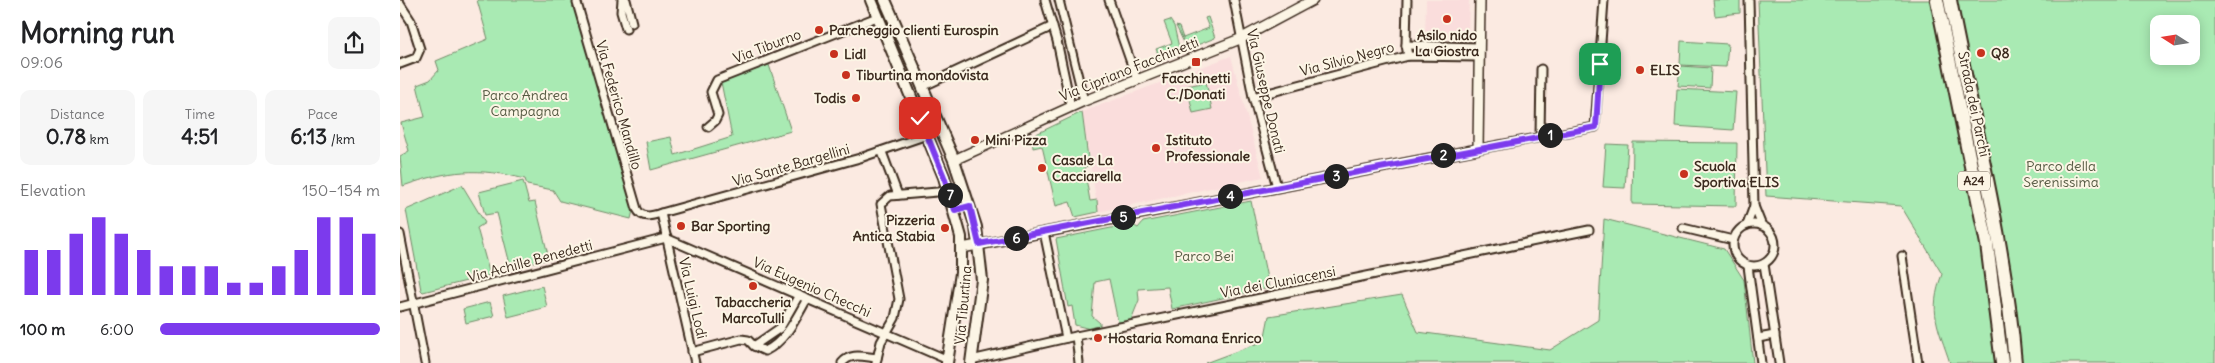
<!DOCTYPE html>
<meta charset="utf-8">
<style>
body{margin:0;font-family:Delius,sans-serif;background:#f6f6f6;color:#202124;height:100vh;display:flex;flex-direction:column;font-size:19px;white-space:nowrap}
*{box-sizing:border-box;margin:0}
p{font-size:16px;color:#757577}
.icon{flex:none;width:28px;height:28px;fill:none;stroke:currentColor;stroke-width:2;stroke-linecap:round;stroke-linejoin:round}
.map{position:relative;flex:1;overflow:hidden}
.drawer{display:flex;flex-direction:column;background:#fff;width:400px}
.drawer>*{flex:none}
.needle{width:32px;rotate:282deg}
.controls{position:absolute;left:1750px;top:15px;display:grid;gap:10px}
.controls a{display:grid;place-items:center;width:50px;height:50px;border-radius:10px;background:#fff;box-shadow:0 2px 12px #0003;font-size:25px}
.pin{position:absolute;display:grid;place-items:center;width:42px;height:42px;color:#fff;margin:-21px;border-radius:10px;box-shadow:0 2px 8px #0006}
.km{position:absolute;width:25px;height:25px;margin:-12px;border-radius:50%;background:#222;color:#fff;font-size:14px;line-height:25px;text-align:center}
.round{display:grid;place-items:center;flex:none;width:52px;height:52px;border-radius:10px;background:#f6f6f6}
.head{display:flex;align-items:center;justify-content:space-between;height:85px;padding:0 20px}
h1{font-size:28px;font-weight:800;line-height:38px}
.metrics{display:grid;grid-template-columns:repeat(3,1fr);gap:8px;height:85px;padding:5px 20px}
.metrics div{display:grid;align-content:center;border-radius:10px;background:#f6f6f6;text-align:center}
.metrics b{font-size:21px;font-weight:800}
.metrics small{font-size:14px;font-weight:400}
.metrics p{font-size:14px}
.chart{height:140px;padding:10px 20px}
.chart p{display:flex;justify-content:space-between}
.chart svg{width:100%;height:90px;margin-top:5px;stroke:#7c3aed;stroke-width:6}
ul{padding:0 20px;list-style:none;font-size:16px}
li{display:grid;grid-template-columns:80px 60px 1fr;align-items:center;height:38px}
li i{height:12px;border-radius:6px;background:#7c3aed}
main{display:flex;flex:1;min-height:0}
.map>svg:first-child{display:block}
</style>
<main>
<section class="drawer">
<div class="head"><div><h1>Morning run</h1><p>09:06</p></div><a class="round"><svg class="icon" aria-label="share" viewBox="0 0 24 24"><path d="M12 15V3M7 8l5-5 5 5M5 13v7h14v-7"/></svg></a></div>
<div class="metrics">
<div><p>Distance</p><b>0.78<small> km</small></b></div>
<div><p>Time</p><b>4:51</b></div>
<div><p>Pace</p><b>6:13<small> /km</small></b></div>
</div>
<div class="chart"><p><span>Elevation</span>150–154 m</p>
<svg viewBox="0 0 160 44" preserveAspectRatio="none"><path d="M5 44V22M15 44V22M25 44V14M35 44V6M45 44V14M55 44V22M65 44V30M75 44V30M85 44V30M95 44V38M105 44V38M115 44V30M125 44V22M135 44V6M145 44V6M155 44V14"/></svg>
</div>
<ul>
<li><b>100 m</b>6:00<i style="width:100%"></i></li>
</ul>
</section>
<div class="map">
<svg width="1815" height="363" viewBox="0 0 1815 363">
<rect width="100%" height="100%" fill="#fbeae1"/>
<filter id="ink" filterUnits="userSpaceOnUse"><feTurbulence type="fractalNoise" baseFrequency=".02" numOctaves="2"/><feDisplacementMap in="SourceGraphic" scale="10" xChannelSelector="R" yChannelSelector="G"/><feConvolveMatrix kernelMatrix="1 2 1 2 8 2 1 2 1" color-interpolation-filters="sRGB"/></filter>
<g filter="url(#ink)">
<g fill="#fadddc">
<path d="M1026,0h43l-1,38 -43,-1z"/>
<path d="M831,56l32,121 -165,35 -16,-100z"/>
</g>
<g fill="#a9eab3" stroke="#728a68" fill-rule="evenodd">
<path d="M77,0h103l-7,4 61,202 -3,13 -71,-18 -7,-11 -26,-5 -2,-6c-46,-12 -77,-9 -122,7l-3,-30 9,-5 -8,-28 24,-6 -8,-32 13,-5 9,-10 -3,-9 52,-22z"/>
<path d="M1313,0h27v13l-25,3z"/>
<path d="M1358,0h457v363h-265c-12,-37 -22,-50 -8,-89l-41,-68 -135,-10zM1759,24h32v32h-32z"/>
<path d="M808,17l7,21 -28,11 -11,-23 3,1 4,11 26,-10 -4,-10z"/>
<path d="M770,20l4,6 6,26 -20,7 -4,-10 16,-6 -8,-21z"/>
<path d="M1281,41l47,3 -2,23 -46,-2z"/>
<path d="M369,65l22,66 -140,39 -5,-28 25,-5 4,18 57,-18 -11,-55z"/>
<path d="M1280,66l31,2 -1,20 -32,-2z"/>
<path d="M806,82l6,27 -19,4 -6,-27z"/>
<path d="M1277,89l59,3 -3,38 -58,-4z"/>
<path d="M682,112l6,46h-1l1,8 -4,1 6,34 7,-1 1,12 -23,5 -5,-15 -14,4 -14,-60 -9,2 -1,-12z"/>
<path d="M1233,142l104,1 -1,63 -104,-2z"/>
<path d="M1206,144l22,1 -3,43 -22,-1z"/>
<path d="M123,181l6,22 6,-1 14,57 -38,9 -14,-55 -12,2 -6,-23z"/>
<path d="M62,185l23,38 -8,5 13,47 -67,17 -2,-2 -15,-80z"/>
<path d="M851,201l18,87 -97,21 -4,-22 -30,2 1,11 -8,20 -13,2 -9,-43 -14,3 -3,34 8,7v5l-6,2 -19,-5 -3,-19 -4,1 -12,-68 75,-15 7,4 5,-6z"/>
<path d="M1204,219l120,30 20,31 9,83h-548l59,-22 5,-25 133,-21 16,37 132,18 48,-30z"/>
<path d="M142,286l5,21 -39,10 -5,-21z"/>
<path d="M90,302l4,14 -28,7 -3,-14z"/>
</g>
<g fill="none" stroke-linecap="round" stroke-linejoin="round">
<g stroke="#3b2a1e" stroke-width="11">
<g id="street">
<path d="M222,0l-1,12 5,17"/>
<path d="M226,0l6,23"/>
<path d="M645,0l12,41 14,66"/>
<path d="M659,0l25,101"/>
<path d="M709,0l28,80"/>
<path d="M834,0l19,97 24,90"/>
<path d="M1007,0l-1,45 2,11"/>
<path d="M1349,0l5,206 8,20"/>
<path d="M177,3l60,206c5,10 15,7 24,4l34,150"/>
<path d="M0,4l11,17 9,28 -4,9 -16,6"/>
<path d="M1006,45l73,2"/>
<path d="M522,87l131,-61"/>
<path d="M853,97l155,-41 71,1"/>
<path d="M308,127l7,-6 3,-6 -7,-23 6,-12 160,-63"/>
<path d="M1140,136l1,-67"/>
<path d="M1078,149l117,-22 9,-127"/>
<path d="M482,152l16,43"/>
<path d="M261,213l199,-55 67,-23"/>
<circle cx="1354" cy="245" r="21"/>
<path d="M1347,225l7,-19"/>
<path d="M1283,228l50,12"/>
<path d="M644,232l22,106"/>
<path d="M0,234l25,129"/>
<path d="M266,238l282,122"/>
<path d="M1502,256l16,107"/>
<path d="M1364,264l15,99"/>
<path d="M1348,266l13,97"/>
<path d="M0,307l266,-69"/>
<path d="M676,336l3,27"/>
<path d="M1358,338l17,-3"/>
<path d="M354,346l11,5c21,-10 31,-33 42,-52"/>
<path d="M292,352l49,-13 7,1 6,6 26,-18 19,-33"/>
<path d="M571,360l105,-24 513,-106"/>
<path d="M442,363c9,-11 22,-6 35,-5"/>
<path d="M476,363l5,-21 14,-24 4,-19 -18,-95 9,-8 59,-5"/>
</g>
</g>
<g stroke="#3b2a1e" stroke-width="12">
<g id="secondary">
<path d="M554,160l130,-59 156,-62 73,-39"/>
<path d="M562,248l516,-99 2,-149"/>
</g>
</g>
<g stroke="#3b2a1e" stroke-width="14">
<g id="primary">
<path d="M471,0l73,177 17,60v36l-14,90"/>
<path d="M485,0l69,160 22,67 6,53 -11,83"/>
</g>
</g>
<g stroke="#3b2a1e" stroke-width="16">
<g id="highway">
<path d="M1537,0l50,244 15,119"/>
<path d="M1550,0c23,121 55,240 65,363"/>
</g>
</g>
<use href="#street" stroke="#fcf5e5" stroke-width="7"/>
<use href="#secondary" stroke="#fcf5e5" stroke-width="9"/>
<use href="#primary" stroke="#fcf5e5" stroke-width="10"/>
<use href="#highway" stroke="#fcf5e5" stroke-width="12"/>
</g>
</g>
<g fill="none" stroke-linecap="round" stroke-linejoin="round" filter="url(#ink)">
<g stroke="#fff" stroke-width="10">
<path id="route" d="M520,118l24,59 11,33 15,-4 9,38 617,-117 4,-63"/>
</g>
<use href="#route" stroke="#7c3aed" stroke-width="6"/>
</g>
<g fill="#c8321e" stroke="#fcf5e5" stroke-width="2">
<circle cx="1047" cy="19" r="5"/>
<circle cx="419" cy="30" r="5"/>
<circle cx="1581" cy="53" r="5"/>
<circle cx="434" cy="54" r="5"/>
<rect x="791" y="57" width="10" height="10" rx="2.5"/>
<circle cx="1240" cy="70" r="5"/>
<circle cx="446" cy="75" r="5"/>
<circle cx="456" cy="98" r="5"/>
<circle cx="575" cy="140" r="5"/>
<circle cx="756" cy="148" r="5"/>
<circle cx="642" cy="168" r="5"/>
<circle cx="1284" cy="174" r="5"/>
<circle cx="281" cy="226" r="5"/>
<circle cx="545" cy="228" r="5"/>
<circle cx="353" cy="286" r="5"/>
<circle cx="698" cy="338" r="5"/>
</g>
<g text-anchor="middle" stroke-width="4" stroke-linejoin="round" paint-order="stroke">
<rect fill="#fcf5e5" stroke="#75675a" stroke-width="1" x="1558" y="171.5" width="32" height="19" rx="4"/>
<g font-size="12" font-weight="bold" fill="#3b2a1e">
<text x="1574" y="185">A24</text>
</g>
<g font-size="14" font-weight="bold" fill="#3b2a1e" stroke="#fcf5e5" text-anchor="start">
<text x="429" y="35">Parcheggio clienti Eurospin</text>
<text x="1047" y="40" text-anchor="middle">Asilo nido<tspan x="1047" dy="16">La Giostra</tspan></text>
<text x="1591" y="58">Q8</text>
<text x="444" y="59">Lidl</text>
<text x="1250" y="75">ELIS</text>
<text x="456" y="80">Tiburtina mondovista</text>
<text x="796" y="83" text-anchor="middle">Facchinetti<tspan x="796" dy="16">C./Donati</tspan></text>
<text x="446" y="103" text-anchor="end">Todis</text>
<text x="585" y="145">Mini Pizza</text>
<text x="766" y="145">Istituto<tspan x="766" dy="16">Professionale</tspan></text>
<text x="652" y="165">Casale La<tspan x="652" dy="16">Cacciarella</tspan></text>
<text x="1294" y="171">Scuola<tspan x="1294" dy="16">Sportiva ELIS</tspan></text>
<text x="535" y="225" text-anchor="end">Pizzeria<tspan x="535" dy="16">Antica Stabia</tspan></text>
<text x="291" y="231">Bar Sporting</text>
<text x="353" y="307" text-anchor="middle">Tabaccheria<tspan x="353" dy="16">MarcoTulli</tspan></text>
<text x="708" y="343">Hostaria Romana Enrico</text>
</g>
<g font-size="14" fill="#3b2a1e" stroke="#fcf5e5">
<text transform="translate(367 46) rotate(-21)" y="5">Via Tiburno</text>
<text transform="translate(947 59) rotate(-15)" y="5">Via Silvio Negro</text>
<text transform="translate(729 69) rotate(-22)" y="5">Via Cipriano Facchinetti</text>
<text transform="translate(866 91) rotate(77)" y="5">Via Giuseppe Donati</text>
<text transform="translate(1574 104) rotate(78)" y="5">Strada dei Parchi</text>
<text transform="translate(219 105) rotate(74)" y="5">Via Federico Mandillo</text>
<text transform="translate(391 165) rotate(-16)" y="5">Via Sante Bargellini</text>
<text transform="translate(130 261) rotate(-15)" y="5">Via Achille Benedetti</text>
<text transform="translate(878 282) rotate(-11)" y="5">Via dei Cluniacensi</text>
<text transform="translate(412 287) rotate(24)" y="5">Via Eugenio Checchi</text>
<text transform="translate(293 298) rotate(77)" y="5">Via Luigi Lodi</text>
<text transform="translate(563 305) rotate(-85)" y="5">Via Tiburtina</text>
</g>
<g font-size="14" fill="#565a43" stroke="#fcf5e5">
<text x="125" y="100">Parco Andrea<tspan x="125" dy="16">Campagna</tspan></text>
<text x="1661" y="171">Parco della<tspan x="1661" dy="16">Serenissima</tspan></text>
<text x="804" y="261">Parco Bei</text>
</g>
</g>
</svg>
<div class="controls">
<a><svg class="needle" viewBox="-14 -14 28 28"><path d="M0-13l5 13h-10z" fill="#e53935"/><path d="M0 13l5-13h-10z" fill="#757577"/></svg></a>
</div>
<div class="pin" style="left:1200px;top:64px;background:#1e9e55"><svg class="icon" aria-label="arrive" viewBox="0 0 24 24"><path d="M6 21V4h12l-3 4 3 4H6"/></svg></div>
<div class="pin" style="left:520px;top:118px;background:#d93025"><svg class="icon" aria-label="check" viewBox="0 0 24 24"><path d="M5 12l5 5 9-10"/></svg></div>
<b class="km" style="left:1150px;top:135px">1</b>
<b class="km" style="left:1043px;top:155px">2</b>
<b class="km" style="left:936px;top:176px">3</b>
<b class="km" style="left:830px;top:196px">4</b>
<b class="km" style="left:723px;top:217px">5</b>
<b class="km" style="left:616px;top:238px">6</b>
<b class="km" style="left:550px;top:195px">7</b>
</div>
</main>
